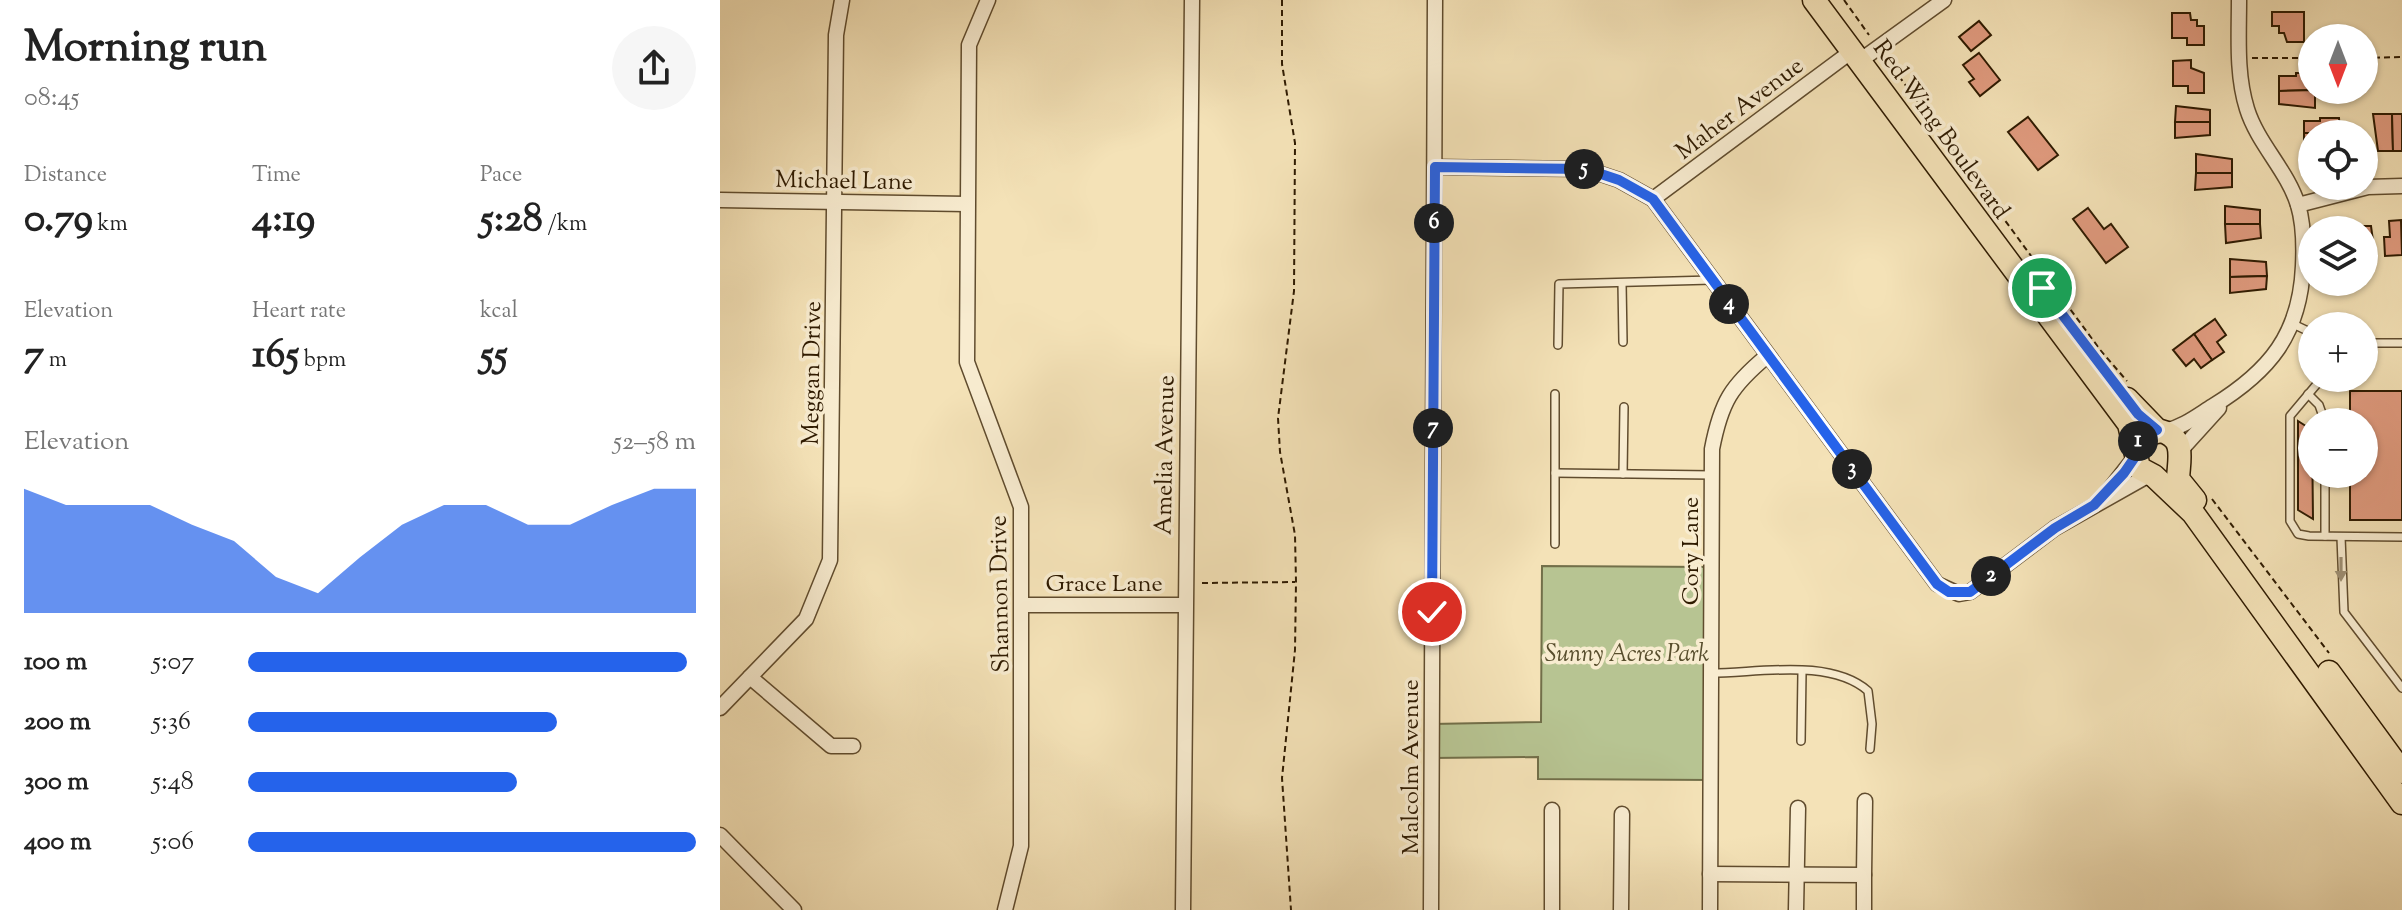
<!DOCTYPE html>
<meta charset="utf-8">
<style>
body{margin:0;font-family:"Sorts Mill Goudy",serif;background:#f6f6f6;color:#222;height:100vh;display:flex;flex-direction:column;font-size:30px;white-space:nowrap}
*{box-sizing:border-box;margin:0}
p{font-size:26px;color:#767676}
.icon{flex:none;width:44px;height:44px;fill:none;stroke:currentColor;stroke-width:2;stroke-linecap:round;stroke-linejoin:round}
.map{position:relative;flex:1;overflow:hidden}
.side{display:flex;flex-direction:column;background:#fff;width:720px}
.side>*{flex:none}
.needle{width:52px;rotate:180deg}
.controls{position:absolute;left:1578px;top:24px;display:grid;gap:16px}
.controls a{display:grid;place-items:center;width:80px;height:80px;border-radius:50%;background:#fff;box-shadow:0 2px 6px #0004;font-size:40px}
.pin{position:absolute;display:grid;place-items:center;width:68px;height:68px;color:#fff;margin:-34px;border:4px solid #fff;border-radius:50%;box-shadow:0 2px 8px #0007}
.km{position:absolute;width:40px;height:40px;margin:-20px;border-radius:50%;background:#222;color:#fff;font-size:22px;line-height:40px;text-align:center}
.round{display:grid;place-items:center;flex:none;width:84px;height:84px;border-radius:42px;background:#f6f6f6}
.headline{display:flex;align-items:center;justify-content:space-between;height:136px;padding:0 24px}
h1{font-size:44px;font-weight:700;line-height:60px}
.stats{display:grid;grid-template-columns:repeat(3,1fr);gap:12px;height:136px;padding:8px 24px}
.stats div{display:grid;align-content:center}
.stats b{font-size:40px;font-weight:700}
.stats small{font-size:22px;font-weight:400}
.stats p{font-size:22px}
.chart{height:224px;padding:16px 24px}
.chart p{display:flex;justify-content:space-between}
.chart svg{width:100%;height:144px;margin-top:8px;fill:#2563eb;opacity:.7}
ul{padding:0 24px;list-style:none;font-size:26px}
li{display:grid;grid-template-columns:128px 96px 1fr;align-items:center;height:60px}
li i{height:20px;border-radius:10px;background:#2563eb}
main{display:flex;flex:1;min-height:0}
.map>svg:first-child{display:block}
</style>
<main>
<section class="side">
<div class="headline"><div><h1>Morning run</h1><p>08:45</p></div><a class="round"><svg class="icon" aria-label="share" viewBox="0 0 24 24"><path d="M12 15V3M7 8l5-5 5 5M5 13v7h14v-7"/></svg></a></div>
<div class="stats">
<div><p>Distance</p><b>0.79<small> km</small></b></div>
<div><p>Time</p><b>4:19</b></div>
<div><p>Pace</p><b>5:28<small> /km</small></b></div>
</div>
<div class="stats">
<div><p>Elevation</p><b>7<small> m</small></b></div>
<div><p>Heart rate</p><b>165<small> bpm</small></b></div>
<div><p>kcal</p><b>55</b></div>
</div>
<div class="chart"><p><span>Elevation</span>52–58 m</p>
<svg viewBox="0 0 160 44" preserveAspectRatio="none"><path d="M0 44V6L10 11L20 11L30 11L40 17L50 22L60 33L70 38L80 27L90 17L100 11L110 11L120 17L130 17L140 11L150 6L160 6V44z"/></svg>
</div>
<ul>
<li><b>100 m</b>5:07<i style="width:98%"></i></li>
<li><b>200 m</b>5:36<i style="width:69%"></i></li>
<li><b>300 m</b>5:48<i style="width:60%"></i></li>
<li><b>400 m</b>5:06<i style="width:100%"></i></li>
</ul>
</section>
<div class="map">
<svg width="1682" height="910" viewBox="0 0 1682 910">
<rect width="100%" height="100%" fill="#f4e2b7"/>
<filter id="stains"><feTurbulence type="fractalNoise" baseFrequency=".0025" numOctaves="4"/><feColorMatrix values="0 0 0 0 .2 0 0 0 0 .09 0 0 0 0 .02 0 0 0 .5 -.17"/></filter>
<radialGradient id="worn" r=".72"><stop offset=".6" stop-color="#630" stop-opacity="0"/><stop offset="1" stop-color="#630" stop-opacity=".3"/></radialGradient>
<path fill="#b7c492" stroke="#726f49" stroke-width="2" d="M822,566l170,1 -1,213 -173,-1v-22l-106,1v-34l109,-2z"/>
<g fill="#e09a7e" stroke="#2e1a00" stroke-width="2">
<path d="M1552,12h32v30h-17l-3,-9h-5v-7h-7z"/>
<path d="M1452,13h18l1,7h6v6h7v19h-17v-7h-15z"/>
<path d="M1259,21l12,14 -20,16 -12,-14z"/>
<path d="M1259,53l21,27 -20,16 -11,-14 5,-3 -11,-14z"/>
<path d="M1471,60v8l13,5v20h-16v-7h-15v-25z"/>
<path d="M1576,73h16l3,17 -36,1v-15h17z"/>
<path d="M1595,90v18l-36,-4v-13z"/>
<path d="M1456,106l34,4v12h-35z"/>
<path d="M1653,114h19l1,37h-15z"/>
<path d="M1672,114h10v37h-9z"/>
<path d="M1308,117l30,38 -20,15 -30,-38z"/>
<path d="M1600,118h19l1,15h-36v-12h16z"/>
<path d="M1455,122h35v13l-35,3z"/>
<path d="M1584,133h36v1h-28v14h-8z"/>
<path d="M1476,154l36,5v14h-36z"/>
<path d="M1476,173h36v14l-37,3z"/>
<path d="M1505,206l35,4v14h-35z"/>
<path d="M1368,208l16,21 7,-5 17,23 -22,16 -33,-44z"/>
<path d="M1681,220l1,35 -17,1 -1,-19h6l-1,-16z"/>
<path d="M1505,224h35l1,14 -35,5z"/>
<path d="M1636,226h15l5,37h-12v-33h-8z"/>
<path d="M1510,259l36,3 1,14 -37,1z"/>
<path d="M1547,276l-1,13 -36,4v-16z"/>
<path d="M1495,319l11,16 -9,7 7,10 -12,8 -18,-26z"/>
<path d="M1474,334l18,26 -11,8 -7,-9 -8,7 -13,-16z"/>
<path d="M1630,391h52v129h-52v-46h14v-52h-14z"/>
<path d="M1578,421l14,9 1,89 -15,-9z"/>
</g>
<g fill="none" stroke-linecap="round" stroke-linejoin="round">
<g stroke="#604c2e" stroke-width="10">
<g id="service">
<path d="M902,283l1,59"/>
<path d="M1573,324l19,9"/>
<path d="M1644,343h38"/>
<path d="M838,345l1,-61 153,-4"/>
<path d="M1602,378l-32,38v105l8,13 11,2 93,1"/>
<path d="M1588,394l11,11 6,17"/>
<path d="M835,473l157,2"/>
<path d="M903,474l1,-67"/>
<path d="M1605,474v62"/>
<path d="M1621,537l3,75 58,76"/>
<path d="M835,544v-150"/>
<path d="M992,673c46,0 118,-15 156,18l4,33 -2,25"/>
<path d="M1081,741l1,-69"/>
</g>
</g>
<g stroke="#604c2e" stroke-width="17">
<g id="minor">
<path d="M268,0l-19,45 -2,317 54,145v339l-16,64"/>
<path d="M1148,55l76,-55"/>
<path d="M715,167l151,2 33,11 34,19 284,385 22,10 11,-2 85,-64 94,-53"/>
<path d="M933,199l199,-148"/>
<path d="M0,200l247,4"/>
<path d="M1578,205l70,-18 34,-1"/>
<path d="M1445,431c18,-4 32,-15 48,-25 57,-35 87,-72 90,-140 1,-20 1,-41 -5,-61 -11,-35 -40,-61 -51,-96 -11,-35 -8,-73 -8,-109"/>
<path d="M1460,451l39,-43"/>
<path d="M1386,494l29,-37"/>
<path d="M303,605h161"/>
<path d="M30,677l81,69h22"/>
<path d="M0,708l86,-89 24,-59 6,-525 6,-35"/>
<path d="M0,835l74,75"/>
<path d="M990,874l154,1v35"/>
<path d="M1144,875l1,-74"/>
<path d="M463,910l9,-910"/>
<path d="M711,910l4,-910"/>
<path d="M832,910v-100"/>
<path d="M901,910l1,-96"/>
<path d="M990,910l2,-461c9,-47 19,-63 55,-93"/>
<path d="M1076,910l2,-102"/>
</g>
</g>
<g stroke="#2e1a00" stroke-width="25">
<g id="primary">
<path d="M1094,0l315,424 10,44 15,8 39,37 209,290"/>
<path d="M1407,399l30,31"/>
<path d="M1423,435l18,-4c25,7 18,27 17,48l17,21"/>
<path d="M1609,672l73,100"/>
</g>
</g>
<g stroke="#2e1a00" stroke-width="2" stroke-dasharray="6 4" stroke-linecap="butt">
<path d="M562,0v64l13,79 -1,148 -16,127 2,34 15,83 1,47 -1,68 -13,128 9,132"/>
<path d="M1124,0l25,35"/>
<path d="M1532,58h60"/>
<path d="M1644,58l38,-1"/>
<path d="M1167,60l214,291 26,30"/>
<path d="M1492,499l117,154"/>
<path d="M482,583l93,-1"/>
</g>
<use href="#service" stroke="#f8ecd0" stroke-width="7"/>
<use href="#minor" stroke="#f8ecd0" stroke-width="14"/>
<use href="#primary" stroke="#f4e2b7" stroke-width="22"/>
</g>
<defs><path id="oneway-solid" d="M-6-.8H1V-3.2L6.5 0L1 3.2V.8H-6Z" transform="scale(2)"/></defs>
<use fill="#9d8e72" href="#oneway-solid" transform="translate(1621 569) rotate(90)"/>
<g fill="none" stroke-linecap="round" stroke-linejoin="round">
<g stroke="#fff" stroke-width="16">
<path id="route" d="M712,612l3,-445 151,2 33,11 34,19 284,385 12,8h21l85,-64 39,-23 30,-32 11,-16 4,-17 18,-10 -19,-16 -96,-126"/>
</g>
<use href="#route" stroke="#2563eb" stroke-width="10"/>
</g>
<g text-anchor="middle" stroke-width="7" stroke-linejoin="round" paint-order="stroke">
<g font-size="24" fill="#2e1a00" stroke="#f8ecd0">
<text transform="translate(1019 108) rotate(-37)" y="8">Maher Avenue</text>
<text transform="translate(1222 129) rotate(54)" y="8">Red Wing Boulevard</text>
<text transform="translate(124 180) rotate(1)" y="8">Michael Lane</text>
<text transform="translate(91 373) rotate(-89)" y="8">Meggan Drive</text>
<text transform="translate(444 455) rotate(-89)" y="8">Amelia Avenue</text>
<text transform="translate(970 551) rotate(-90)" y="8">Cory Lane</text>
<text x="384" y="591">Grace Lane</text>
<text transform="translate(279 594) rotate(-91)" y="8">Shannon Drive</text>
<text transform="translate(690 767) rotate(-90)" y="8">Malcolm Avenue</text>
</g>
<g font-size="24" font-style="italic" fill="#574d2c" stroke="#f8ecd0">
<text x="907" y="661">Sunny Acres Park</text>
</g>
</g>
<rect width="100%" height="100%" filter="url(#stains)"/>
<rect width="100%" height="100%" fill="url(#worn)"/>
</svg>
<div class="controls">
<a><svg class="needle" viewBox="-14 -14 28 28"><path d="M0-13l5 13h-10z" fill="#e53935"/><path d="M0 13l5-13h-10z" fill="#767676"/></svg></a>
<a><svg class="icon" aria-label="locate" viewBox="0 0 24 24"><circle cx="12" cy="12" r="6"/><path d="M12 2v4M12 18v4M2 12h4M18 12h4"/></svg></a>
<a><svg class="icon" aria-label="layers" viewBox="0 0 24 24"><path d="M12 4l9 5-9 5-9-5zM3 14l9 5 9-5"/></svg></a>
<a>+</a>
<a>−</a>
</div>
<div class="pin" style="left:1322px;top:288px;background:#1e9e55"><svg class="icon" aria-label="arrive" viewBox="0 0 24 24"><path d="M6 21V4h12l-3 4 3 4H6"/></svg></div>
<div class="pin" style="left:712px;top:612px;background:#d93025"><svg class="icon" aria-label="check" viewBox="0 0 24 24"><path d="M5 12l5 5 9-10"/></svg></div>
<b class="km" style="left:1418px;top:441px">1</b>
<b class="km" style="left:1271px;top:576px">2</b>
<b class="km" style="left:1132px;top:469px">3</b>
<b class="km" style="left:1009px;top:304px">4</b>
<b class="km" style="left:864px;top:169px">5</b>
<b class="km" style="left:714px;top:223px">6</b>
<b class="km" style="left:713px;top:428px">7</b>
</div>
</main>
